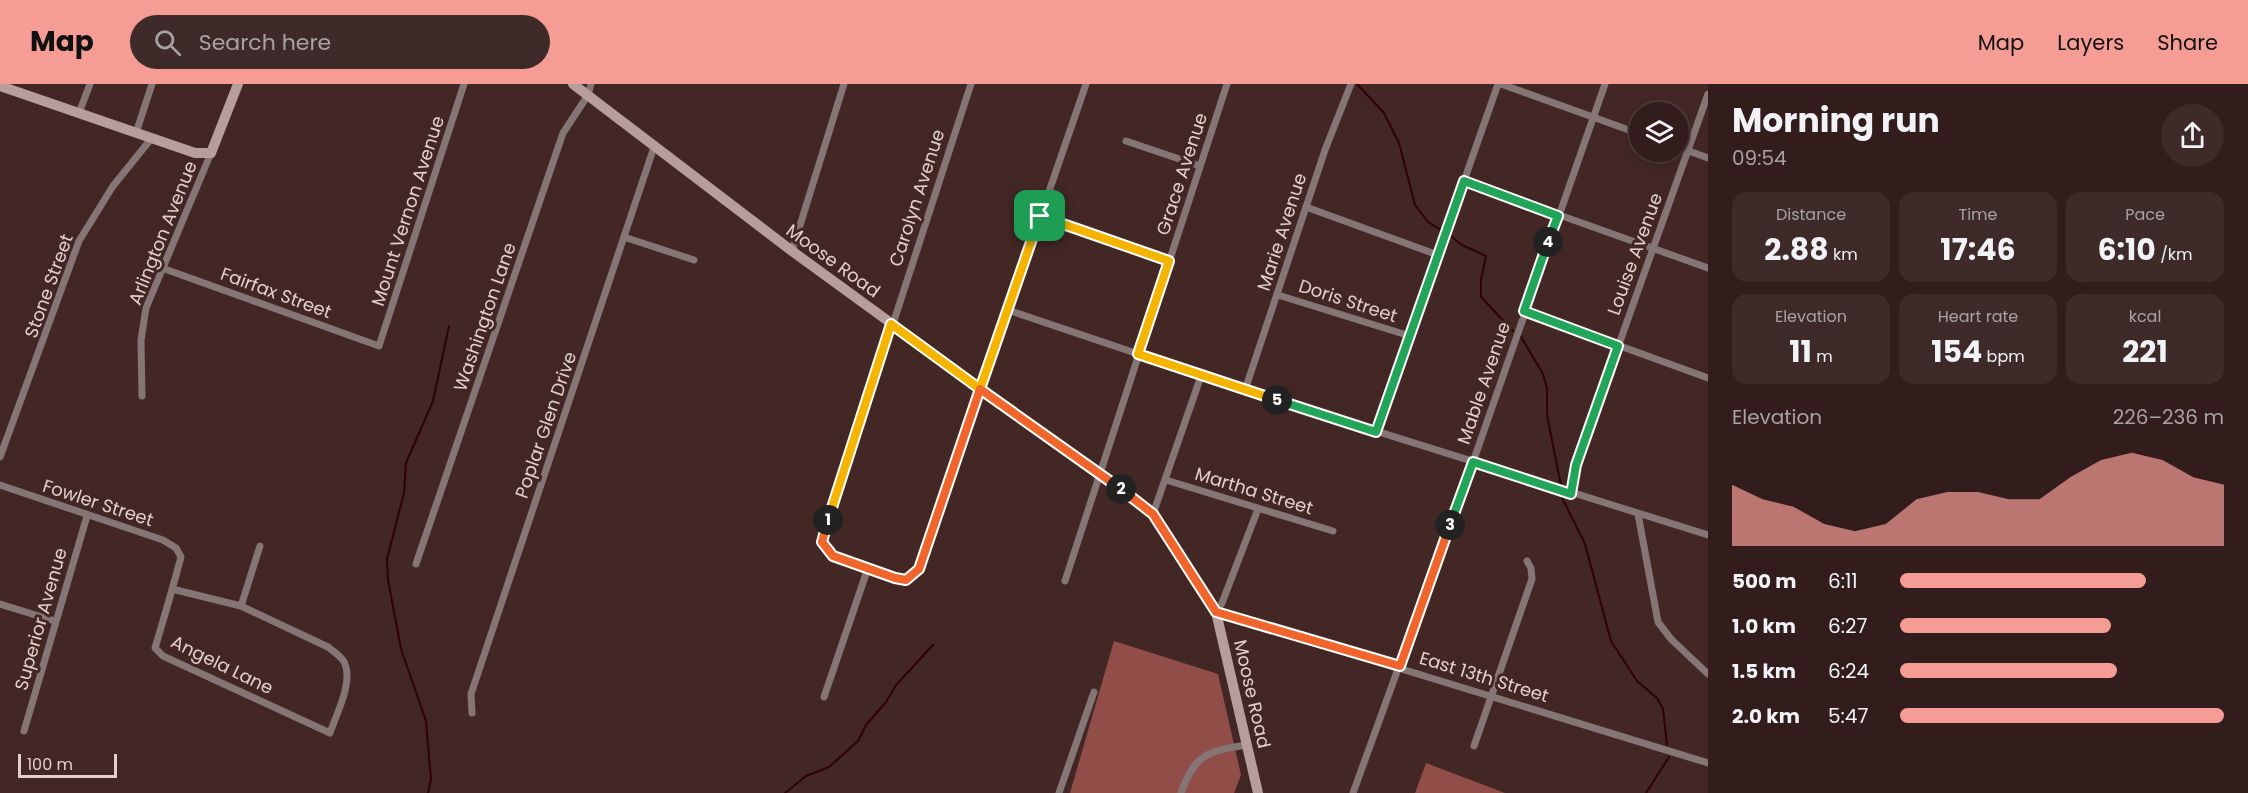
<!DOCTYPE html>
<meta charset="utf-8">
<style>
body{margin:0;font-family:Poppins,sans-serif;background:#3d2a29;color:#f1f3f6;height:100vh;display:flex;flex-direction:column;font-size:22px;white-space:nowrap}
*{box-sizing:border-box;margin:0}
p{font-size:20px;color:#a8a2a3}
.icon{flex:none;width:33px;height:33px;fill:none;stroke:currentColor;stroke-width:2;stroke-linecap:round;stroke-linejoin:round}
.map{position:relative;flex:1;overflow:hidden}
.details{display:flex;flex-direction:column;background:#321d1c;width:540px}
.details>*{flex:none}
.tools{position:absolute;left:1629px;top:18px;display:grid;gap:12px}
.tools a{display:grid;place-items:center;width:60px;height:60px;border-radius:50%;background:#321d1c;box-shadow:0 3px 9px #0003,0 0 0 2px #4d3b3b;font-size:30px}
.scale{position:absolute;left:18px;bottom:15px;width:99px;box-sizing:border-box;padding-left:6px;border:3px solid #e2d0ce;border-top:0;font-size:16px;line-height:21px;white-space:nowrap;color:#e2d0ce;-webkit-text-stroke:4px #422725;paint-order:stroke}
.pin{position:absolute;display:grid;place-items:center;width:51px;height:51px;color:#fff;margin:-26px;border-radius:12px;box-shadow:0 3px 9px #0006}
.km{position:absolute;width:30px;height:30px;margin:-15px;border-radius:50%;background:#222;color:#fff;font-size:16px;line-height:30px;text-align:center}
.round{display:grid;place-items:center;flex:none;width:63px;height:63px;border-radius:32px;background:#3d2a29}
.overview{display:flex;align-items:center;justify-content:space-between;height:102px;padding:0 24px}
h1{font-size:33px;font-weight:700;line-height:45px}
.stats{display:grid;grid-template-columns:repeat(3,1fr);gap:9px;height:102px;padding:6px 24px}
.stats div{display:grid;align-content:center;border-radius:15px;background:#3d2a29;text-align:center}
.stats b{font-size:30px;font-weight:700}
.stats small{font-size:16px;font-weight:400}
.stats p{font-size:16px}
.chart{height:168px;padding:12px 24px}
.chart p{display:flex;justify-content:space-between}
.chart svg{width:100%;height:108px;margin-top:6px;fill:#f59c95;opacity:.7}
ul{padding:0 24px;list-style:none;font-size:20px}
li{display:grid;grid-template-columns:96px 72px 1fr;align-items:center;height:45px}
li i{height:15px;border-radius:8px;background:#f59c95}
header{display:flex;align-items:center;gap:36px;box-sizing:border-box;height:84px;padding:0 30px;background:#f59c95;color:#111}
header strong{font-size:28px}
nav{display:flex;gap:33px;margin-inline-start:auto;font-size:21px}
.search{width:420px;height:54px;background:#3d2a29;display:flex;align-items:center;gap:15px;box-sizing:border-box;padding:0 21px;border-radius:33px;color:#a8a2a3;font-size:22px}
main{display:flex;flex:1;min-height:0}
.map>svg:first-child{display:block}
</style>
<header>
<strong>Map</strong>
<div class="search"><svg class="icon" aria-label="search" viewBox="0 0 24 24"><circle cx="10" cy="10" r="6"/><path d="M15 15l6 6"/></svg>Search here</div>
<nav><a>Map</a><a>Layers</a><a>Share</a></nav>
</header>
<main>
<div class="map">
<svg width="1708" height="709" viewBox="0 0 1708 709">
<rect width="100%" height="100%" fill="#422725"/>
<g fill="#914e49">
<path d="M1114,557l104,33 23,101 -7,18h-164z"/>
<path d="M1426,679l79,30h-90z"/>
</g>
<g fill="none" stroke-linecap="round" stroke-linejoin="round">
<g stroke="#2f0204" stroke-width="2">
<path d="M1357,0l27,29 15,30 16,62 13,17 15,9"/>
<path d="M1448,150l14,11 24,11 -5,24v17l32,34"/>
<path d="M1520,251l23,39 4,14v27l14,71"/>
<path d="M1562,408l1,8 22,44 26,97 26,40 20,17 6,11 4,36"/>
<path d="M428,709l3,-13 -5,-59 -25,-72 -13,-69 -1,-21 17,-66 2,-30 27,-62 16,-75"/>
<path d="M785,709l21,-17 23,-9 29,-26 8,-16 20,-23 10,-17 37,-40"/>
<path d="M1646,709l23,-36"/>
</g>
<g stroke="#857675" stroke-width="7">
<path d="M971,0l-149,458 11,14 73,24 13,-11 167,-485"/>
<path d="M1501,0l139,50"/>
<path d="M79,29l11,-29"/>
<path d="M136,49l16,-49"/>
<path d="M1126,57l74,25"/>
<path d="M1678,63l30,11"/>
<path d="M1464,97l244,87"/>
<path d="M1306,123l132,48"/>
<path d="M1040,132l129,44"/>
<path d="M624,153l70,23"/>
<path d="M792,167l52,-167"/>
<path d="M162,184l217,78 85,-262"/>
<path d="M1278,211l132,41"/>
<path d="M1008,226l237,80 463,145"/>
<path d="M1524,227l184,67"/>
<path d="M1245,306l80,-240 26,-66"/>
<path d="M142,312l-1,-56 5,-32 65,-155"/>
<path d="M1376,348l122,-348"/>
<path d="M0,373l79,-216 34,-55 38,-47"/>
<path d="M1166,396l167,51"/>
<path d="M0,401l163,55 13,8 5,9c-8,30 -17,61 -26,91l8,8 167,77c6,-18 23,-50 15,-69 -2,-7 -11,-12 -17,-17l-87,-41 -69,-17"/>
<path d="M1571,410l5,-29 132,-371"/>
<path d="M1258,425l-36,94 -6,9 492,151"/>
<path d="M1153,430l48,-138"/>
<path d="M1638,430l20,108 13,17 37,35"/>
<path d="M416,480l147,-431 25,-38 3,-11"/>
<path d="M1065,497l162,-497"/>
<path d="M0,520l55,17"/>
<path d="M241,522l19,-60"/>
<path d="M824,613l44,-129"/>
<path d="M472,629l-1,-19 183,-547"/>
<path d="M24,647l63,-215"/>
<path d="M1474,662l58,-167 -1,-11 -4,-7"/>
<path d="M1059,709l35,-101"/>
<path d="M1181,709c14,-39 26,-42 66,-48"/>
<path d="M1353,709l120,-331 132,-378"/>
</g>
<g stroke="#b59e9b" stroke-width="10">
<path d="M573,0l219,167 361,263 63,98 42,181"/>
<path d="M0,2l195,67h16l27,-69"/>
</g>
</g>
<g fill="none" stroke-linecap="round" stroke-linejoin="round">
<g stroke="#fff" stroke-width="12">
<path id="split-1" d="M828,436l63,-196 89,65 60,-173"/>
</g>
<g stroke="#fff" stroke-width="12">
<path id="split-2" d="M828,436l-6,22 11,14 62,22 11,2 13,-11 61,-180 141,100"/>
</g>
<g stroke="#fff" stroke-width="12">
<path id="split-3" d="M1121,405l32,25 63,98 184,54 50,-141"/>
</g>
<g stroke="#fff" stroke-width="12">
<path id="split-4" d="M1450,441l23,-63 98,32 5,-29 42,-119 -94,-35 24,-69"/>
</g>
<g stroke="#fff" stroke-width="12">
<path id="split-5" d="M1277,316l99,32 88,-251 94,35 -10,26"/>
</g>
<g stroke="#fff" stroke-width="12">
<path id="split-6" d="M1040,132l129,45 -31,93 139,46"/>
</g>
<use href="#split-1" stroke="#f5b400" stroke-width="8"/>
<use href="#split-2" stroke="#f0652b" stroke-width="8"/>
<use href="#split-3" stroke="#f0652b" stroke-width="8"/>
<use href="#split-4" stroke="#22a559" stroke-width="8"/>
<use href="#split-5" stroke="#22a559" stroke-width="8"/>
<use href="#split-6" stroke="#f5b400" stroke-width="8"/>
</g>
<g text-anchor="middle" stroke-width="6" stroke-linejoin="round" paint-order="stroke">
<g font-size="18" fill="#e2d0ce" stroke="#422725">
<text transform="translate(1182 90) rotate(-72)" y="6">Grace Avenue</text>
<text transform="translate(917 114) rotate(-72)" y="6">Carolyn Avenue</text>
<text transform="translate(408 127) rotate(-72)" y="6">Mount Vernon Avenue</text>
<text transform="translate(1282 148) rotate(-72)" y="6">Marie Avenue</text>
<text transform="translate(163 149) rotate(-68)" y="6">Arlington Avenue</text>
<text transform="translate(1635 170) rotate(-70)" y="6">Louise Avenue</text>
<text transform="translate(833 177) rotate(36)" y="6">Moose Road</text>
<text transform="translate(49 202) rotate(-70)" y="6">Stone Street</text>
<text transform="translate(276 209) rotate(20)" y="6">Fairfax Street</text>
<text transform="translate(1348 217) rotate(18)" y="6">Doris Street</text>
<text transform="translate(485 233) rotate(-71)" y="6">Washington Lane</text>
<text transform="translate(1484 299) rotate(-71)" y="6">Mable Avenue</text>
<text transform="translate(546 341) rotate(-71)" y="6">Poplar Glen Drive</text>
<text transform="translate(1254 407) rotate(17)" y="6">Martha Street</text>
<text transform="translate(98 419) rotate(18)" y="6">Fowler Street</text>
<text transform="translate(41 535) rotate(-74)" y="6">Superior Avenue</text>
<text transform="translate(222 581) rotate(26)" y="6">Angela Lane</text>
<text transform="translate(1484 593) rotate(17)" y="6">East 13th Street</text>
<text transform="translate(1252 610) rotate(77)" y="6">Moose Road</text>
</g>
</g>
</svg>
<div class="tools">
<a><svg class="icon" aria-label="layers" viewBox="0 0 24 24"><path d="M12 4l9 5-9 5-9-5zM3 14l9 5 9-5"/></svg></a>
</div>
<div class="scale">100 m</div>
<div class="pin" style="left:1040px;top:132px;background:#1e9e55"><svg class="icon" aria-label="arrive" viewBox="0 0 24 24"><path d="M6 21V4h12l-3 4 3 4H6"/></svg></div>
<b class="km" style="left:828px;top:436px">1</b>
<b class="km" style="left:1121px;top:405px">2</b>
<b class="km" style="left:1450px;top:441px">3</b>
<b class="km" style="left:1548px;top:158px">4</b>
<b class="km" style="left:1277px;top:316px">5</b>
</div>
<section class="details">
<div class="overview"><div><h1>Morning run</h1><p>09:54</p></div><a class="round"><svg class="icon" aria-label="share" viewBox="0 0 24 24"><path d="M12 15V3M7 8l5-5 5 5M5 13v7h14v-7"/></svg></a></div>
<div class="stats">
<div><p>Distance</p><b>2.88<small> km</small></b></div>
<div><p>Time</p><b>17:46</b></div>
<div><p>Pace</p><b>6:10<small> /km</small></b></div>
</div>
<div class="stats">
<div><p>Elevation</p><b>11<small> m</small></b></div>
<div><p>Heart rate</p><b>154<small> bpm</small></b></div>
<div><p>kcal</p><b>221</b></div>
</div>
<div class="chart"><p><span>Elevation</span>226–236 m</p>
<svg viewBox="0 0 160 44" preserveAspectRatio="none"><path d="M0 44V19L10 25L20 28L30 35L40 38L50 35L60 25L70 22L80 22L90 25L100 25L110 16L120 9L130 6L140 9L150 16L160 19V44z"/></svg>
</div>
<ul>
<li><b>500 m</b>6:11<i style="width:76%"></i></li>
<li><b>1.0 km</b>6:27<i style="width:65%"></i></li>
<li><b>1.5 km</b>6:24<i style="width:67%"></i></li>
<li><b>2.0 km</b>5:47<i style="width:100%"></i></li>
</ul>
</section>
</main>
